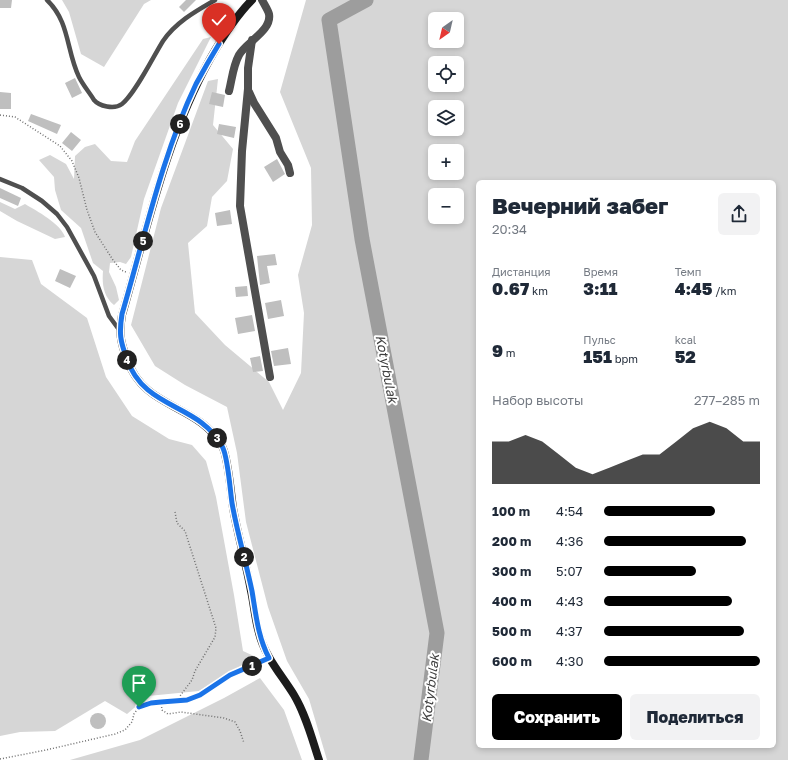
<!DOCTYPE html>
<html lang="ru">
<meta charset="utf-8">
<style>
body{margin:0;font-family:"Golos Text",sans-serif;background:#f2f2f3;color:#1f2937;height:100vh;display:flex;flex-direction:column;font-size:15px;white-space:nowrap}
*{box-sizing:border-box;margin:0}
p{font-size:13px;color:#747a83}
.icon{flex:none;width:22px;height:22px;fill:none;stroke:currentColor;stroke-width:2;stroke-linecap:round;stroke-linejoin:round}
.map{position:relative;flex:1;overflow:hidden}
.panel{position:absolute;left:476px;top:180px;width:300px;height:568px;display:flex;flex-direction:column;background:#fff;border-radius:6px;box-shadow:0 2px 6px #0003}
.panel>*{flex:none}
.needle{width:26px;rotate:214deg}
.fabs{position:absolute;left:428px;top:12px;display:grid;gap:8px}
.fabs a{display:grid;place-items:center;width:36px;height:36px;border-radius:6px;background:#fff;box-shadow:0 2px 6px #0003;font-size:20px}
.pin{position:absolute;display:grid;place-items:center;width:34px;height:34px;color:#fff;margin:-41px -17px;border-radius:50% 50% 50% 0;rotate:-45deg;box-shadow:0 0 4px #0007}
.pin .icon{rotate:45deg}
.km{position:absolute;width:20px;height:20px;margin:-10px;border-radius:50%;background:#222;color:#fff;font-size:11px;line-height:20px;text-align:center}
.round{display:grid;place-items:center;flex:none;width:42px;height:42px;border-radius:6px;background:#f2f2f3}
.overview{display:flex;align-items:center;justify-content:space-between;height:68px;padding:0 16px}
h1{font-size:22px;font-weight:800;line-height:30px}
.stats{display:grid;grid-template-columns:repeat(3,1fr);gap:6px;height:68px;padding:4px 16px}
.stats div{display:grid;align-content:center}
.stats b{font-size:17px;font-weight:800}
.stats small{font-size:11px;font-weight:400}
.stats p{font-size:11px}
.chart{height:112px;padding:8px 16px}
.chart p{display:flex;justify-content:space-between}
.chart svg{width:100%;height:72px;margin-top:4px;fill:#000;opacity:.7}
.cta{display:flex;gap:8px;margin-top:auto;padding:8px 16px}
.cta a{flex:1;height:46px;border-radius:6px;background:#000;color:#fff;font-size:16px;font-weight:800;line-height:46px;text-align:center}
.cta a+a{background:#f2f2f3;color:#1f2937}
ul{padding:0 16px;list-style:none;font-size:13px}
li{display:grid;grid-template-columns:64px 48px 1fr;align-items:center;height:30px}
li i{height:10px;border-radius:5px;background:#000}
.map>svg:first-child{display:block}
</style>
<div class="map">
<svg width="788" height="760" viewBox="0 0 788 760">
<rect width="100%" height="100%" fill="#fff"/>
<g fill="#d6d6d6" fill-rule="evenodd">
<path d="M62,0h89l-7,4 -40,63 -23,-13 -12,-42z"/>
<path d="M306,0h482v760h-461l-18,-61 -22,-38 -19,-54 -22,-85 -9,-69 -10,-46 -42,-22 -30,-19 -24,-41 30,-117 47,-127 10,-2 -5,46 20,24 -6,32 -15,16 -5,29 -19,17 7,70 30,32 44,37 14,28 18,-37 3,-60 -6,-38 14,-50 -1,-57 -31,-76zM435,19h22v22h-22zM435,63h22v22h-22zM435,107h22v22h-22zM435,151h22v22h-22zM478,182h296v564h-296zM435,195h22v22h-22z"/>
<path d="M211,37l-33,66 -34,96 -13,58 -5,7 -6,-2 -10,1 -1,9 7,15 3,13 -5,5c-11,-9 -12,-21 -11,-34l-10,-8 -12,-35 -20,-18 -6,-20 -1,-13 -15,-17 11,-5 16,9 8,15 1,-23 10,-9 10,-3 16,17 16,1 8,-21 68,-102z"/>
<path d="M0,202l15,7 10,-5c12,7 36,20 40,33l-10,2 -38,-18 -17,-10z"/>
<path d="M0,257l32,3 9,24 46,34 19,59 26,39 37,23 23,6 14,16 10,36 18,98 9,56 13,6 -57,34 -51,5 -21,18 -22,-13 -50,30 -35,1 -20,4z"/>
<path d="M260,678l24,32 18,50h-232l70,-20 84,-42z"/>
</g>
<g fill="none" stroke-linecap="round" stroke-linejoin="round">
<path stroke="#9d9d9d" stroke-width="15" d="M366,0l-37,20 33,219 75,394 -16,127"/>
</g>
<g fill="#bfbfbf">
<path d="M0,0h12l-1,8h-11z"/>
<path d="M186,0h10l-12,12 -5,-5z"/>
<path d="M75,78l7,15 -10,5 -7,-15z"/>
<path d="M0,92l11,1v16h-11z"/>
<path d="M212,92l13,3 -2,12 -14,-3z"/>
<path d="M31,114l30,11 -4,9 -29,-13z"/>
<path d="M219,124l17,3 -2,11 -17,-4z"/>
<path d="M71,132l10,8 -9,11 -10,-8z"/>
<path d="M277,159l8,15 -12,8 -9,-15z"/>
<path d="M0,188l21,10 -3,8 -18,-8z"/>
<path d="M230,210l2,14 -15,2 -2,-13z"/>
<path d="M275,254l2,11 -10,1 3,17 -10,2 -3,-29z"/>
<path d="M60,269l16,7 -6,12 -15,-7z"/>
<path d="M247,286l1,10 -12,1 -1,-10z"/>
<path d="M281,300l3,16 -16,3 -3,-16z"/>
<path d="M252,315l3,16 -17,3 -3,-16z"/>
<path d="M288,348l3,16 -17,2 -3,-15z"/>
<path d="M260,356l3,15 -10,1 -3,-14z"/>
<circle cx="98" cy="721" r="8"/>
</g>
<g fill="none" stroke-linecap="round" stroke-linejoin="round">
<g stroke="#717171" stroke-width="1.5" stroke-dasharray="1 2" stroke-linecap="butt">
<path d="M0,115l15,2 45,29 12,15 7,17 8,32 8,22 18,28 8,10 5,2"/>
<path d="M175,512l2,11 8,8 31,97 -1,9 -20,34 -3,9 -15,20"/>
<path d="M161,701l1,9 6,4 13,-2 43,6 11,4 5,9 4,12"/>
<path d="M0,759l46,-9 69,-16 10,-4 7,-8 2,-8 5,-7 12,-4 10,-2 26,-1 13,-5 30,-20 32,-13"/>
</g>
<g stroke="#4f4f4f" stroke-width="4.5">
<path d="M47,0c23,22 19,50 32,77 4,8 10,15 15,23 5,6 20,10 28,4 13,-10 31,-47 41,-63 13,-19 33,-30 52,-41"/>
<path d="M0,179l22,9 20,13 15,13 10,13 27,49 15,40 11,15"/>
</g>
<g stroke="#4f4f4f" stroke-width="8">
<path d="M252,40l-4,28v21l-6,62 -2,55 30,171"/>
<path d="M229,91c3,-12 4,-25 10,-36 7,-13 33,-24 30,-41 -1,-4 -5,-10 -7,-14"/>
<path d="M249,92l5,11 22,35 4,14 8,13 2,8"/>
</g>
<path stroke="#1c1c1c" stroke-width="8" d="M252,0c-17,17 -30,38 -42,59 -44,79 -63,170 -88,256 -3,18 -2,26 5,44 17,51 71,44 95,87 6,10 9,48 11,62 5,28 13,55 18,83 3,14 4,28 8,42 6,24 22,41 35,62 12,20 18,44 25,65"/>
</g>
<g fill="none" stroke-linecap="round" stroke-linejoin="round">
<g stroke="#fff" stroke-width="8">
<path id="route" d="M139,707l12,-4 10,-1 26,-2 13,-5 30,-20 39,-17c-11,-21 -13,-43 -17,-67 -6,-29 -15,-59 -20,-88 -2,-13 -4,-47 -10,-57 -23,-43 -78,-36 -95,-87 -7,-18 -8,-26 -5,-45 22,-75 40,-159 74,-230 7,-13 15,-27 23,-40"/>
</g>
<use href="#route" stroke="#1a73e8" stroke-width="5"/>
</g>
<g text-anchor="middle" stroke-width="4" stroke-linejoin="round" paint-order="stroke">
<g font-size="13" font-style="italic" fill="#3e3e3e" stroke="#fff">
<text transform="translate(387 369) rotate(79)" y="5">Kotyrbulak</text>
<text transform="translate(430 688) rotate(-83)" y="5">Kotyrbulak</text>
</g>
</g>
</svg>
<div class="fabs">
<a><svg class="needle" viewBox="-14 -14 28 28"><path d="M0-13l5 13h-10z" fill="#e53935"/><path d="M0 13l5-13h-10z" fill="#747a83"/></svg></a>
<a><svg class="icon" aria-label="locate" viewBox="0 0 24 24"><circle cx="12" cy="12" r="6"/><path d="M12 2v4M12 18v4M2 12h4M18 12h4"/></svg></a>
<a><svg class="icon" aria-label="layers" viewBox="0 0 24 24"><path d="M12 4l9 5-9 5-9-5zM3 14l9 5 9-5"/></svg></a>
<a>+</a>
<a>−</a>
</div>
<div class="pin" style="left:139px;top:707px;background:#1e9e55"><svg class="icon" aria-label="arrive" viewBox="0 0 24 24"><path d="M6 21V4h12l-3 4 3 4H6"/></svg></div>
<div class="pin" style="left:219px;top:44px;background:#d93025"><svg class="icon" aria-label="check" viewBox="0 0 24 24"><path d="M5 12l5 5 9-10"/></svg></div>
<b class="km" style="left:252px;top:666px">1</b>
<b class="km" style="left:244px;top:557px">2</b>
<b class="km" style="left:217px;top:438px">3</b>
<b class="km" style="left:127px;top:360px">4</b>
<b class="km" style="left:143px;top:241px">5</b>
<b class="km" style="left:180px;top:124px">6</b>
<section class="panel">
<div class="overview"><div><h1>Вечерний забег</h1><p>20:34</p></div><a class="round"><svg class="icon" aria-label="share" viewBox="0 0 24 24"><path d="M12 15V3M7 8l5-5 5 5M5 13v7h14v-7"/></svg></a></div>
<div class="stats">
<div><p>Дистанция</p><b>0.67<small> km</small></b></div>
<div><p>Время</p><b>3:11</b></div>
<div><p>Темп</p><b>4:45<small> /km</small></b></div>
</div>
<div class="stats">
<div><b>9<small> m</small></b></div>
<div><p>Пульс</p><b>151<small> bpm</small></b></div>
<div><p>kcal</p><b>52</b></div>
</div>
<div class="chart"><p><span>Набор высоты</span>277–285 m</p>
<svg viewBox="0 0 160 44" preserveAspectRatio="none"><path d="M0 44V18L10 18L20 14L30 18L40 26L50 34L60 38L70 34L80 30L90 26L100 26L110 18L120 10L130 6L140 10L150 18L160 18V44z"/></svg>
</div>
<ul>
<li><b>100 m</b>4:54<i style="width:71%"></i></li>
<li><b>200 m</b>4:36<i style="width:91%"></i></li>
<li><b>300 m</b>5:07<i style="width:59%"></i></li>
<li><b>400 m</b>4:43<i style="width:82%"></i></li>
<li><b>500 m</b>4:37<i style="width:90%"></i></li>
<li><b>600 m</b>4:30<i style="width:100%"></i></li>
</ul>
<div class="cta"><a>Сохранить</a><a>Поделиться</a></div>
</section>
</div>
